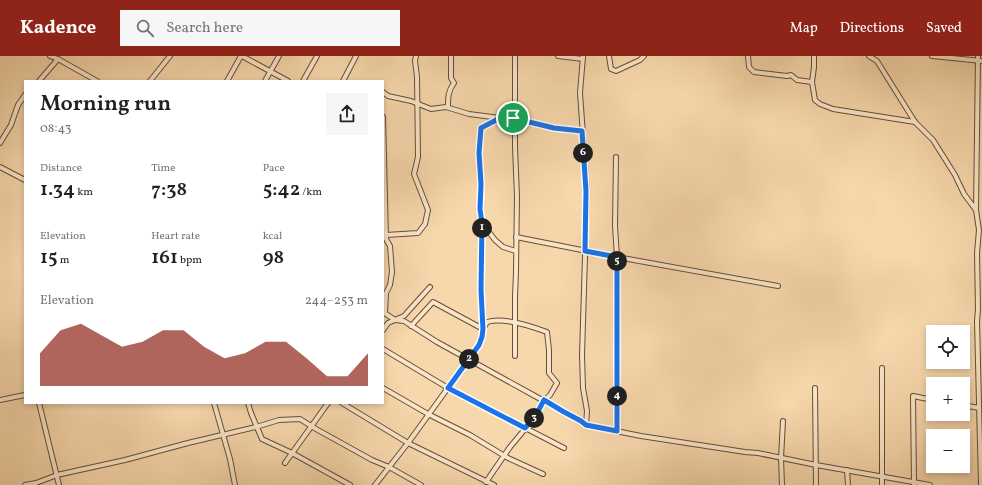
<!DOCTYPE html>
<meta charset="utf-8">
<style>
body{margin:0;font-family:Vollkorn,serif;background:#f6f6f6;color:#202124;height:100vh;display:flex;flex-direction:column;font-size:15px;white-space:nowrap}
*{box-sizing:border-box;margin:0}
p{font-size:13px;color:#757577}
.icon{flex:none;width:22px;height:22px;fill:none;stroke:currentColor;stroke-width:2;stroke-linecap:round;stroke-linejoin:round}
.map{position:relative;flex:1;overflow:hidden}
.panel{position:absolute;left:24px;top:24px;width:360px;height:324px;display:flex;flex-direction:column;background:#fff;border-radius:0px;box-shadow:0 2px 6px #0003}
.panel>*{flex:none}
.tools{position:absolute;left:926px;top:269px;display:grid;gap:8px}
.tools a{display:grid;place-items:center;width:44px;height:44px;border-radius:0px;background:#fff;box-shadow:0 2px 6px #0003;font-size:20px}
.pin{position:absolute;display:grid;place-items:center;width:34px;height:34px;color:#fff;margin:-17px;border:2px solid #fff;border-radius:50%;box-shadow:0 1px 4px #0007}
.km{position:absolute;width:20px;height:20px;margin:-10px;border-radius:50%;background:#222;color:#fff;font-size:11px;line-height:20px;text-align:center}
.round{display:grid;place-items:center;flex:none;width:42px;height:42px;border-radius:0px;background:#f6f6f6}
.summary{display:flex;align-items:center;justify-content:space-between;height:68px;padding:0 16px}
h1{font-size:22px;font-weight:600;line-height:30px}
.figures{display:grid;grid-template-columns:repeat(3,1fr);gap:6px;height:68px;padding:4px 16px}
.figures div{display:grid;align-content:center}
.figures b{font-size:20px;font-weight:600}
.figures small{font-size:11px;font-weight:400}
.figures p{font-size:11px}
.chart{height:112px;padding:8px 16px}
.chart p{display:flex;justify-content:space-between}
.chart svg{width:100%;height:72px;margin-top:4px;fill:#8f2418;opacity:.7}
header{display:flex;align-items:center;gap:24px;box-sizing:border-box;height:56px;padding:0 20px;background:#8f2418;color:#fff}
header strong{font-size:19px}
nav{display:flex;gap:22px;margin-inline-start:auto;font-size:14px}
.search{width:280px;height:36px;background:#f6f6f6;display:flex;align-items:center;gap:10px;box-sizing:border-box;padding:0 14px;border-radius:0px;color:#757577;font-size:15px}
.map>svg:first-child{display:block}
</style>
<header>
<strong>Kadence</strong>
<div class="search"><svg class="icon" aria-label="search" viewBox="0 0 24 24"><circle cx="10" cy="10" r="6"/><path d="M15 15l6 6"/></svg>Search here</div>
<nav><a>Map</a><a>Directions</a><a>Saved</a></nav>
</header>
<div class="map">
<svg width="982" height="429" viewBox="0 0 982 429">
<rect width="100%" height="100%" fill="#f7d7ac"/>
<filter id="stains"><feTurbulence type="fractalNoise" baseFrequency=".005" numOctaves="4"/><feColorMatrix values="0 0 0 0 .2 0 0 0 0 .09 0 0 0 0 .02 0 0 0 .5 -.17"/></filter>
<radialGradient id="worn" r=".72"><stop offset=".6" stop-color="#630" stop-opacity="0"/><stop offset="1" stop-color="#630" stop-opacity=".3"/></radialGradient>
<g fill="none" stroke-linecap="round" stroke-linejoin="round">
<g stroke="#664e37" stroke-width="6">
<g id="minor">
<path d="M50,0l8,3 39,22"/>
<path d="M242,0l46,25"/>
<path d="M558,0l25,3"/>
<path d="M583,0l-3,37 7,98 -5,164 1,33 4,23 -1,14"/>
<path d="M609,0l2,13 5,2 24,-11 4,-4"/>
<path d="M748,0l1,11 5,5 33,4 4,-1 6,5 15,2"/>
<path d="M814,0v11l-2,15 3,18 5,4 13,5 82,13"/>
<path d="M869,0l8,5 38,61 18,18 22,35 9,19 12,16 3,20 -2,23 1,56 -1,12 4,164"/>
<path d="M932,0l50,5"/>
<path d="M39,25l19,-22"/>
<path d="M150,25l20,-25"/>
<path d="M227,25l14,-25"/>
<path d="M265,25l14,-25"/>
<path d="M303,25l14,-25"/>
<path d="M343,25l13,-25"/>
<path d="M383,36l5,4 23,5 20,8 15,-2 23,7 31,4h13l42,10 27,3"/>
<path d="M448,51c0,-10 0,-16 6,-24l-3,-5v-22"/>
<path d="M383,61l3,122 4,7 2,26 -2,13 -4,8 -1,20"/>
<path d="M500,62l-19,10 -2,25 2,31 -1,25 2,14 13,17 8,7 13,4"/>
<path d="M0,87l11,-18 7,-20 7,-10"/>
<path d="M0,111l25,13"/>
<path d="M976,154l2,-154"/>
<path d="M482,167l-1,67 2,39 4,-7c16,-5 44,4 60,10l2,18v23l8,10 -7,12 -6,6 -9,16 -25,30 -24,35"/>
<path d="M386,179l32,-2 7,-9 3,-14 -14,-36 4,-17 -1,-80 -2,-16 1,-5"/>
<path d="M516,181l101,20 -2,-31 1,-69"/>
<path d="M383,256l12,8 9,1 33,21 107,59 20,11 17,9 5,4 55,11 104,16 13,1 58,12 114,20"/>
<path d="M383,274l5,-7 16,-7 26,-29"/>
<path d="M383,293l65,39 116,60"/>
<path d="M515,300v-59l1,-25 1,-76 -2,-49v-91"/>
<path d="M383,332l45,26 42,21 38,23 35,16"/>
<path d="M815,332l1,97"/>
<path d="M0,344l25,-5"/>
<path d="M39,347l20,82"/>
<path d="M214,347l16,56 5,26"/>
<path d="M248,347l3,10 11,26 30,14 58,32"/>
<path d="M342,347l66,40 86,42"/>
<path d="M963,349l16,3"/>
<path d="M617,375v-174l161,29"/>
<path d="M285,407l43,-60"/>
<path d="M847,414l1,15"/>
<path d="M914,428l-1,-88 20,4"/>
<path d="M25,429l11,-2 21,-8 68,-15 63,-17 68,-16 23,-7 21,-1 16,10 56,31 17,7 32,18"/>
<path d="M375,429l33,-42 71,-98 3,-8 1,-8 -50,-27 -22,24"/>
<path d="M782,429l-1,-27 2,-37"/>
<path d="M882,429v-117"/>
</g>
</g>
<use href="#minor" stroke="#fae5c9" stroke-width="4"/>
</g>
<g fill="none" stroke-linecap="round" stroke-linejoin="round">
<g stroke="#fff" stroke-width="8">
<path id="route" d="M508,61l46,11 28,3 4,60 -1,60 32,6v174l-31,-6 -5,-4 -17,-9 -20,-12 -9,17 -10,11 -77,-40 31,-43 3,-8 1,-8 -2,-39 1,-67 -2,-14 1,-25 -2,-31 2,-25 19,-10z"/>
</g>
<use href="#route" stroke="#1a73e8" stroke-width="5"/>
</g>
<rect width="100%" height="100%" filter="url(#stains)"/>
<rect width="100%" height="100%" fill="url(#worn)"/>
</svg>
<div class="tools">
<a><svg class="icon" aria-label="locate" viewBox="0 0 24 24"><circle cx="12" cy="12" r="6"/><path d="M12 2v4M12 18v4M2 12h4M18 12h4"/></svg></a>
<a>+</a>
<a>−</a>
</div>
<div class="pin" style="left:513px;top:62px;background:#1e9e55"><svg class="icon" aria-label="arrive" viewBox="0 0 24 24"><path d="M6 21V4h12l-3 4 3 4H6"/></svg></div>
<b class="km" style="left:482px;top:172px">1</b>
<b class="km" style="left:469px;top:303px">2</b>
<b class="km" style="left:534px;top:362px">3</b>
<b class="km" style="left:617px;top:340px">4</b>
<b class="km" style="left:617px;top:205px">5</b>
<b class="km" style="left:583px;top:97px">6</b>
<section class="panel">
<div class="summary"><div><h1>Morning run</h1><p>08:43</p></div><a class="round"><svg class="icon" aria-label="share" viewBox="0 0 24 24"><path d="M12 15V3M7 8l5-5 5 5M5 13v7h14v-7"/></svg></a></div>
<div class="figures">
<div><p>Distance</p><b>1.34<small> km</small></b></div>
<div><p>Time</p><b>7:38</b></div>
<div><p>Pace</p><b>5:42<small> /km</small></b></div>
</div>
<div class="figures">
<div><p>Elevation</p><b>15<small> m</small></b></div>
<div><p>Heart rate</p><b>161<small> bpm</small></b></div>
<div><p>kcal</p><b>98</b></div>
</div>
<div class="chart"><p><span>Elevation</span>244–253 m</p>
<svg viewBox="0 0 160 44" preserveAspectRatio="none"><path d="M0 44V24L10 10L20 6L30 13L40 20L50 17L60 10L70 10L80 20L90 27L100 24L110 17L120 17L130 27L140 38L150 38L160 24V44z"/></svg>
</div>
</section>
</div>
